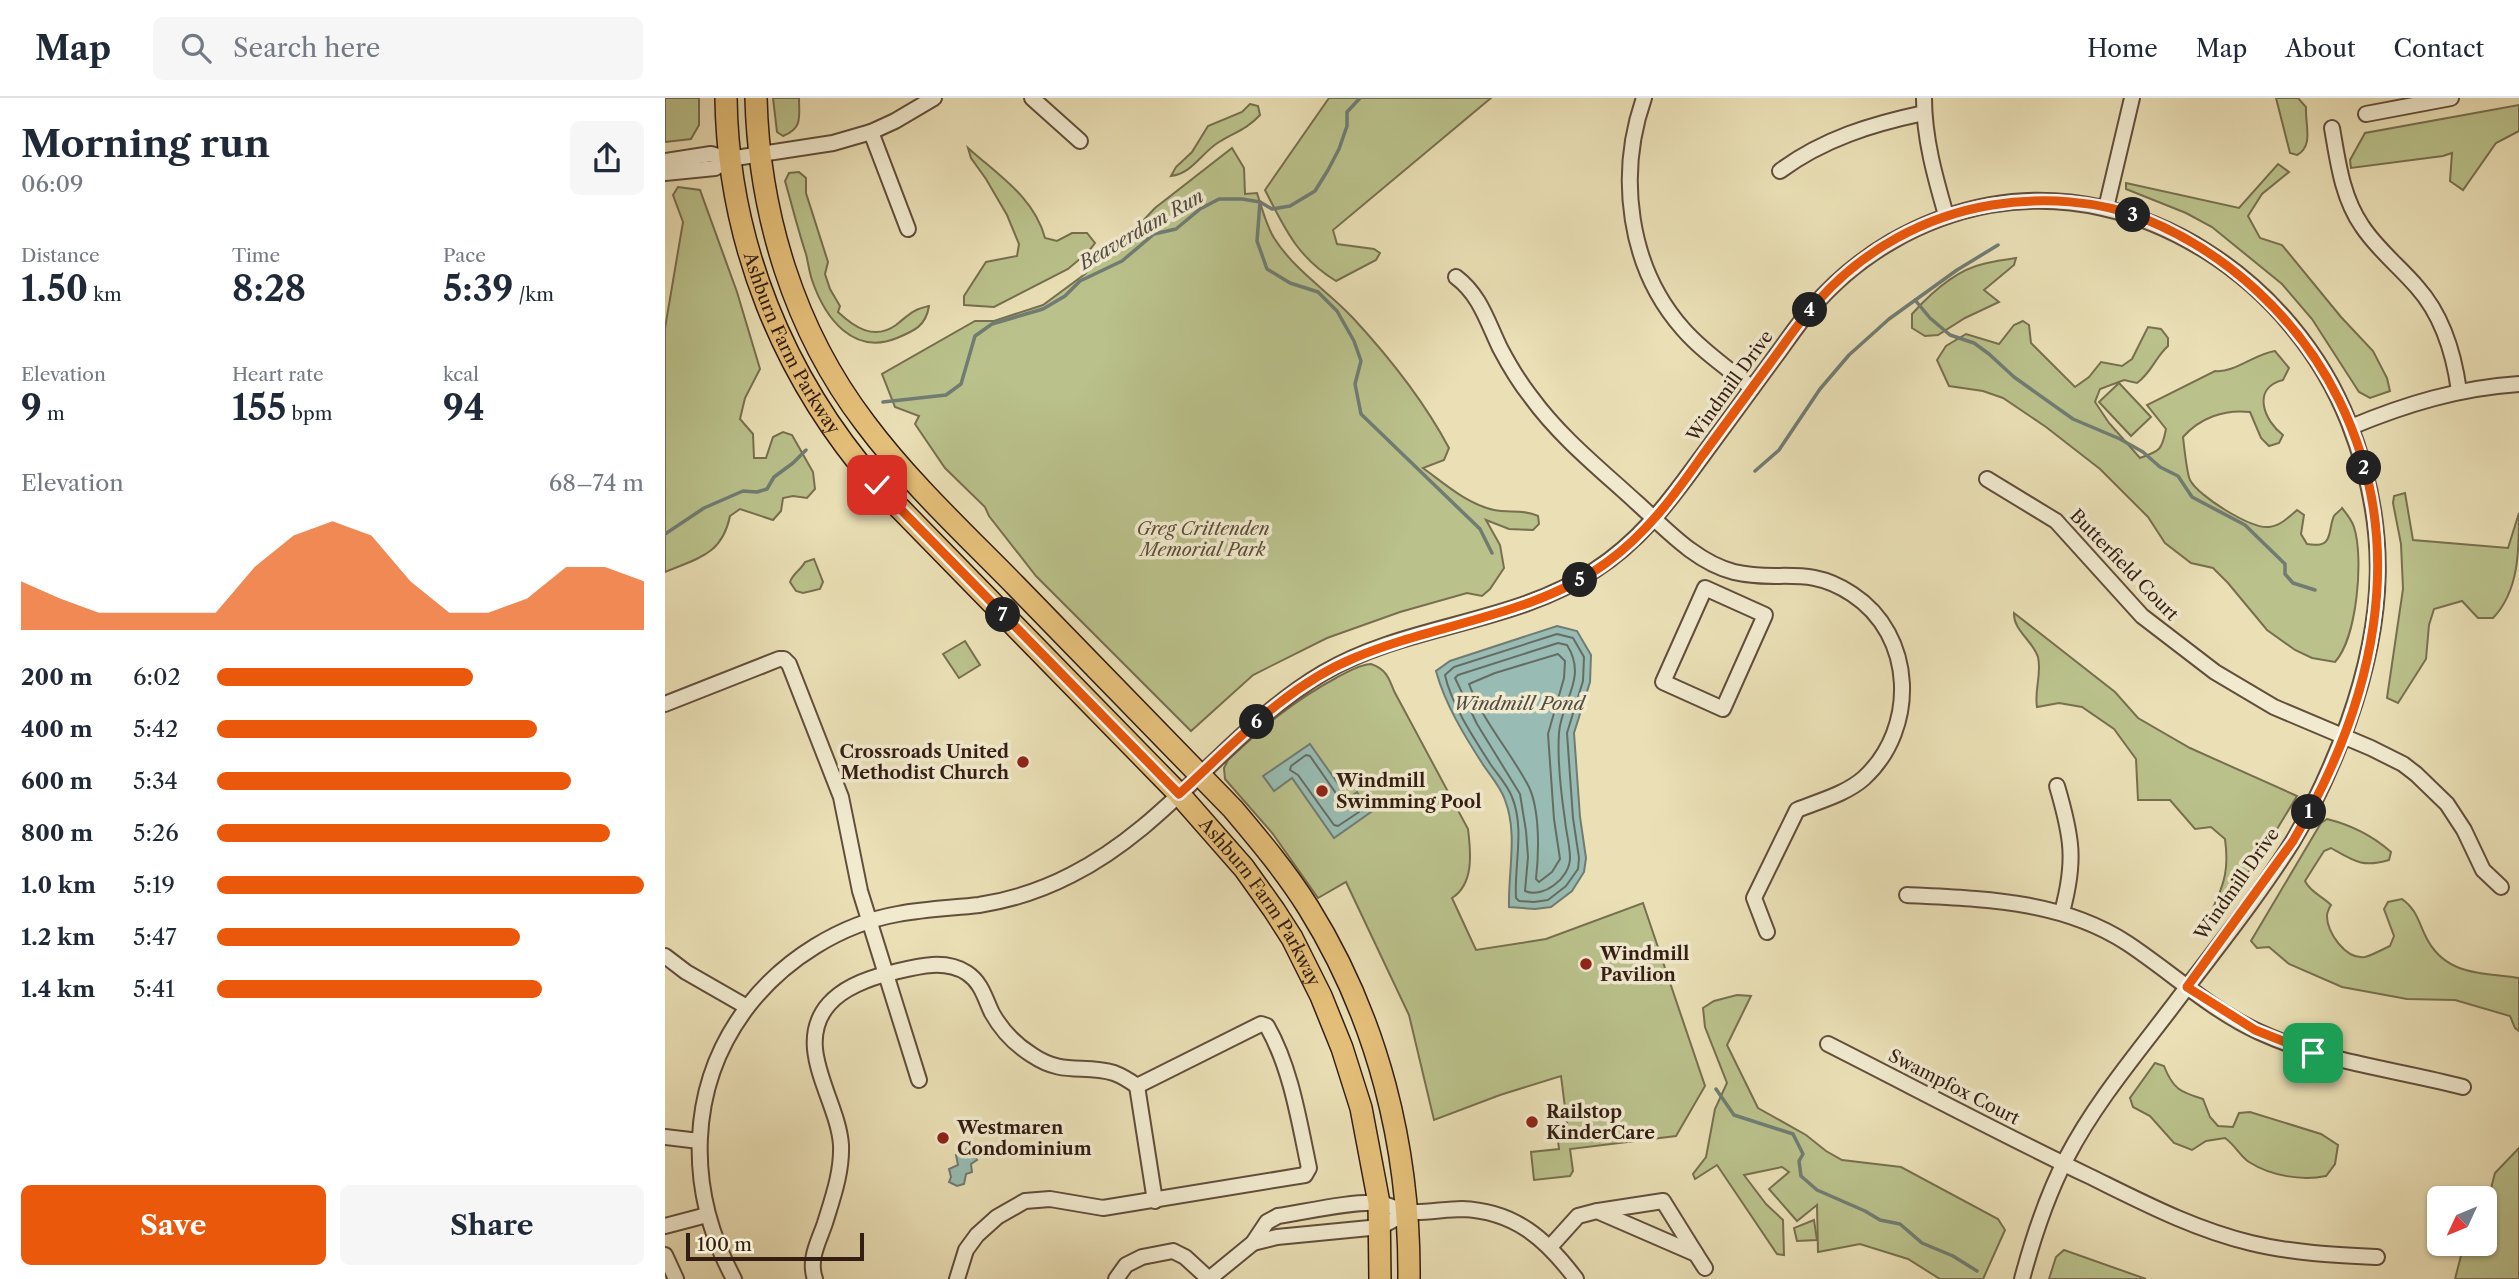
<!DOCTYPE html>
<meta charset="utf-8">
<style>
body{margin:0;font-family:"Libre Caslon Text",serif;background:#f6f6f7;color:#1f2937;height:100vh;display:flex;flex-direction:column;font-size:26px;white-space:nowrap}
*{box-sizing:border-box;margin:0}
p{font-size:23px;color:#747a83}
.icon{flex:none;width:38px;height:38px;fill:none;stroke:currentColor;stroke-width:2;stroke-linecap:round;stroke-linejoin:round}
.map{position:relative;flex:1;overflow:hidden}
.details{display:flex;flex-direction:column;background:#fff;width:665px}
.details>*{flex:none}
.needle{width:46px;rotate:226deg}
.tools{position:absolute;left:1762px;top:1088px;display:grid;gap:14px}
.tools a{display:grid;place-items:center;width:70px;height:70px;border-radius:10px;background:#fff;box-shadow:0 2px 5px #0004;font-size:35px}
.scale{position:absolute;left:21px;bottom:18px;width:178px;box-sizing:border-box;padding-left:7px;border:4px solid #341d13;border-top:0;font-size:19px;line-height:24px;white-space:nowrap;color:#341d13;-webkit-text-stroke:5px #f1eacf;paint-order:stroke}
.pin{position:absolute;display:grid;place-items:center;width:60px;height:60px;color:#fff;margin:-30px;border-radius:14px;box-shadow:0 4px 10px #0006}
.km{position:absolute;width:35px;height:35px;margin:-18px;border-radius:50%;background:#222;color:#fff;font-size:19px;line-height:35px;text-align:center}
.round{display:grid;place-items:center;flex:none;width:74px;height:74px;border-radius:10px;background:#f6f6f7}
.summary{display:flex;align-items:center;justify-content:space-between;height:119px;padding:0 21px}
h1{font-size:38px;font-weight:700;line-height:52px}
.metrics{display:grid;grid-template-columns:repeat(3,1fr);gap:10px;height:119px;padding:7px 21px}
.metrics div{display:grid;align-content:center}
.metrics b{font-size:35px;font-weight:700}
.metrics small{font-size:19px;font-weight:400}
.metrics p{font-size:19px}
.chart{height:196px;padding:14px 21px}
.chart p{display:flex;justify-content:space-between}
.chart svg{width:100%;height:126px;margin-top:7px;fill:#ea580c;opacity:.7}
.button{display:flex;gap:14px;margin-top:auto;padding:14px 21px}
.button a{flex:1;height:80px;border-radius:10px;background:#ea580c;color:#fff;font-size:28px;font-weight:700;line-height:80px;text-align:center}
.button a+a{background:#f6f6f7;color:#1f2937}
ul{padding:0 21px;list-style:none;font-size:23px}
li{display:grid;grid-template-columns:112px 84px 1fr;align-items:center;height:52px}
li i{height:18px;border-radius:9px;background:#ea580c}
header{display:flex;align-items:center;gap:42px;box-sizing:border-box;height:98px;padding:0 35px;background:#fff;border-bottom:2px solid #e0e1e3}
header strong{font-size:33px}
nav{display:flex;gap:38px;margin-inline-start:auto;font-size:24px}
.search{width:490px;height:63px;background:#f6f6f7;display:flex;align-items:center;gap:18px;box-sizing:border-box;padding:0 24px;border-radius:10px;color:#747a83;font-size:26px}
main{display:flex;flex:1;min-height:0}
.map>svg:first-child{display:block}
</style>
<header>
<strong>Map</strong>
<div class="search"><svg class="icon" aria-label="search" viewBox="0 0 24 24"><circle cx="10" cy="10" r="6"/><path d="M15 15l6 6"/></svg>Search here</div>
<nav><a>Home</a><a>Map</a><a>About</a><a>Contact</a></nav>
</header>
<main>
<section class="details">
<div class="summary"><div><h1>Morning run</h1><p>06:09</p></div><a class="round"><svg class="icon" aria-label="share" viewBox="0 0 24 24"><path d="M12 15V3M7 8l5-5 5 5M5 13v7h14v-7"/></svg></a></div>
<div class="metrics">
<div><p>Distance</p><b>1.50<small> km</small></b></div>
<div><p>Time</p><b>8:28</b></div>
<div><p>Pace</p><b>5:39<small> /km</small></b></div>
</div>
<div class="metrics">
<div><p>Elevation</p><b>9<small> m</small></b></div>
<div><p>Heart rate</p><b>155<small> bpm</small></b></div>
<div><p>kcal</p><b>94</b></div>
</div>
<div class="chart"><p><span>Elevation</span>68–74 m</p>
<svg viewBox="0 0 160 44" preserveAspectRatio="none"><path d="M0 44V27L10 33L20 38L30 38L40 38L50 38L60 22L70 11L80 6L90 11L100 27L110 38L120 38L130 33L140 22L150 22L160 27V44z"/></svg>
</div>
<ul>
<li><b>200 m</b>6:02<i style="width:60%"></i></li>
<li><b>400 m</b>5:42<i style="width:75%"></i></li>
<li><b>600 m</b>5:34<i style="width:83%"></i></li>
<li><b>800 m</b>5:26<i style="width:92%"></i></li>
<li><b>1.0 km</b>5:19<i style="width:100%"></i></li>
<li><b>1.2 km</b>5:47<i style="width:71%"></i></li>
<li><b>1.4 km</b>5:41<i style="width:76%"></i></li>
</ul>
<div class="button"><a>Save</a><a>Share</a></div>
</section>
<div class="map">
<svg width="1854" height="1181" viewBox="0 0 1854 1181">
<rect width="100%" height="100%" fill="#eadfb5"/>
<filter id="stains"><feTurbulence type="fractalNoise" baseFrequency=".00286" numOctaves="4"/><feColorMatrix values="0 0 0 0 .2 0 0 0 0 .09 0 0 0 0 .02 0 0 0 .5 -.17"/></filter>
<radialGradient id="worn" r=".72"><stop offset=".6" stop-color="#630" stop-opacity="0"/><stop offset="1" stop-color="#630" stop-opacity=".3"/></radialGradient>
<g fill="#bac18b" stroke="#776f4f" stroke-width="2">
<path d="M0,0h34v27l-8,14 -26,3z"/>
<path d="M108,0h26c0,19 4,30 -16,38l-6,-4z"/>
<path d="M664,0h162l-158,132 4,14 37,5 6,4 -4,7 -40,21c-39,-24 -51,-52 -71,-91z"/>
<path d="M1611,0h22l8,9c-1,18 8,39 -9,48l-7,-2z"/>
<path d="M585,6l8,2 2,9c-14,15 -25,17 -41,27 -18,11 -26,31 -48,34l5,-9 16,-15 16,-26 34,-14z"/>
<path d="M1854,7v26l-23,12 -33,47 -13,-9 2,-28 -9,3 -92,12 -1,-8 15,-27z"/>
<path d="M303,50c30,27 66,49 77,90l12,3 15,-8h15l8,10 -7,9 -20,17 -74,38 -30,-2v-9l22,-34 31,-6 2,-12 -12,-29 -21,-36 -15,-21z"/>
<path d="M567,50l12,20 1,26 12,-1c5,15 9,32 17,45 21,33 54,53 79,80 36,39 71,83 96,130l-5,12 -21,8c22,16 44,36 71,42 15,3 30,-1 44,6l1,8 -6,6 -24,-1 -23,-9 14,25 4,23 -14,21 -8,7 -15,-3 -67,19 -73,26 -74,37 -62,56 -155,-155 -47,-60 -4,-9 -40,-39 -30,-44 4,-8 -24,-9 -13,-33 93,-53h19l49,-16 42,-31 22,-28 31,-20 17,-18z"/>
<path d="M1613,66l11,8 -27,22 -14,22 12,22 22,7 59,72 32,34 14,27 3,13 -20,7 -11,-6 -47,-73 -30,-35 -70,-57 -26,-14 -60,-24v-6l113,25z"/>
<path d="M134,74l7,6v15l22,69 -3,12 5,15 10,17 -2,6c16,15 36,29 58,13 13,-10 15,-15 33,-19 -3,20 -15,25 -32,32 -44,18 -72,-20 -85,-58 -3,-9 -4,-18 -6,-26 -8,-24 -14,-49 -21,-73l4,-8z"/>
<path d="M13,89l22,3 37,102 23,77 -15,29 -5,21 13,15 1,24h12l7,-21 10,-5 9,3 21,37 2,17 -8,9 -14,-2 -10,2 -2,13 -8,9 -33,-11 -10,7c-8,39 -32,42 -65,56v-244l18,-106 -10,-27z"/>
<path d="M1351,160l-2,7 -30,25 15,12 -34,16 -27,17 -13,1 -13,-8v-14c18,-20 44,-44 71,-50 11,-3 22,-4 33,-6z"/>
<path d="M1358,223l6,4 2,18 44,44 14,-10 12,-15 21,4 10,-7 16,-32 13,2 7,9v8c-14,13 -16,26 -31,37l-13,-3 -24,9 -5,13 14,21 31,35c20,-7 22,-8 26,-29l-19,-24 68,-34c20,2 39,-17 60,-20l14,17 -6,12c-32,8 -19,41 0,55l-4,8 -10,3 -8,-8 -11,-26c-26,-3 -50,6 -67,25 1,9 4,37 7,43 8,16 61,49 79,47 11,-1 20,-10 28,-17l7,5 -3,19 6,10c28,5 20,-13 27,-28 2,-3 6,-5 8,-8 5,6 10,13 12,19 10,31 3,111 -19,135l-23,-4 -17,-8 -28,-20 -39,-47 -15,-15 -22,-5 -26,-20 -17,-26 -48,-48 -54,-42 -43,-29 -20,-7 -34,-5 -12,-26 9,-14 20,-12 33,10 15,-19z"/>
<path d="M1454,285l32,34 -20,19 -32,-34z"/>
<path d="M1740,395l8,47 95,8 11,-35c0,38 0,78 -26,105h-15l-16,-17 -28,8 -5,16 -3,34 -28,44 -11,-5 16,-109 -2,-45 -8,-41 1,-7z"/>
<path d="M149,461l9,23 -3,7 -17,4 -7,-2 -6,-9c3,-9 11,-12 15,-20z"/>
<path d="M1349,515l101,79 23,26 52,30 107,48 -29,48 -50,71 -6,-5c13,-27 17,-42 13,-71l-14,-12 -16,2 -25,-29h-32l-2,-41 -22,-30 -32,-22 -23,-4 -22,4c-3,-17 5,-33 1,-50 -5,-16 -25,-27 -24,-44z"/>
<path d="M300,543l15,24 -21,13 -16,-24z"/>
<path d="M706,566c15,5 18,14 23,27l74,138c3,24 6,55 -16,69l24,52 70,-11 97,-36 62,183 -29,50 -106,13 3,22 -3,5 -36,4 -3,-28 28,-3 -2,-17 11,-1 -7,-55 -61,19 -66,25 -25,-105 -63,-133 -28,16 -45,-64 -48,-55 -1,-11 4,-8c35,-33 65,-59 108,-82 11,-6 23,-13 35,-14z"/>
<path d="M1662,721c24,6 46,17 64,33l-2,8c-27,8 -35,1 -58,-12l-7,3 -19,30c5,11 17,15 26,24 -1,1 -4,8 -4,10 -1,17 19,45 38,42 8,-2 18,-8 25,-11l4,-10 -10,-27 4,-7 14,-3c14,10 16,21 23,36 19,41 55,37 94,43v53l-4,-3 -5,-12 -55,-16 -48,-1 -65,-12 -53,-23 -20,-17 -12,1 -6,-7 70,-118z"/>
<path d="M1072,897l14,1 -24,49 31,63 48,27 20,16 16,9 59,7 97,52 7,11 -22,49h-43l-32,-20 -48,-15 -42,8 -1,-47 -20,16 -28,-32 20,-17 -7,-5 -38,8 22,29 17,16 1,35 -7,-1 -60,-89 -22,14 -2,-5 13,-17 9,-48 12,-26 -22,-56 -2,-19 11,-7z"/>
<path d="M1490,965l9,3c9,23 16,26 39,33l7,18 8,9 15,1 6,-14 11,-1 71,22 17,11 -3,19 -9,12c-24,5 -55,0 -77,-14 -8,-5 -14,-17 -24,-24l-19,3 -14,9 -18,-7 -24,-27 -17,-9 -3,-9z"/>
<path d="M1854,1050v131h-64l9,-35h21v-45l4,-3 6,-23z"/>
<path d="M1149,1122l3,20 -20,1 -3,-13z"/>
<path d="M1399,1152l82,29h-97l7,-22z"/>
</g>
<g fill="#98bcb3" stroke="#707c73" stroke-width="2">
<path d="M892,528l20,5 14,24 -1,27 -16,51 6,84 6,41 -2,14 -12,19 -21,16 -16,2 -26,-2c-1,-35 9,-74 -4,-107 -4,-13 -16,-26 -23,-37 -18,-28 -37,-59 -46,-92l14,-10z"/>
<path d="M645,646l38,54 9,-6 14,20 -37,26 -42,-60 -18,13 -11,-15z"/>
<path d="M302,1050l8,4 2,8 -6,4 1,8 -6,2 -2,10 -7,2 -8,-4 2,-5 -2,-8 9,-4 -2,-10 8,-2z"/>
</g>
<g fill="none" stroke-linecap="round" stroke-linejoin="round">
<g stroke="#666c63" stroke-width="2">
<path d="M892,536l16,4 11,19 -1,24 -16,52 6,85 6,40 -1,11 -12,17 -18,14 -14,2 -15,-1 -3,-3c-2,-33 9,-69 -4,-101 -4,-11 -14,-22 -21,-32 -16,-25 -40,-61 -46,-90l9,-8z"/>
<path d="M893,545l9,2c21,33 -6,56 -8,88 -2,28 2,60 6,87 1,12 5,25 5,38 0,20 -27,41 -45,33l3,-34 -2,-26 -6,-37 -43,-70 -22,-46 3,-3z"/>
<path d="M893,556l7,7 -1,17 -16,56 6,85 6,40 -8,13 -13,10 -3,-3c3,-26 4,-68 -7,-92 -18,-35 -46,-65 -60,-103l26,-11z"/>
<path d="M641,657l4,1 32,46 6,2 8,-1 4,5 -1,4 -21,14 -4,-1 -36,-50 -8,-5 1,-4z"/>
</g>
<g stroke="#707c73" stroke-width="3.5">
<path d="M595,104l-3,39 10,28 23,14 28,9 19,19 17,30 7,20 -6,23 6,30 119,115 12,24"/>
<path d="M1250,202l15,18 20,17 24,8 15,11 25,23 59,42 47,20 23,13 17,15 18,9 14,21 53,28 40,39v10l8,9 22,7"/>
<path d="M218,304l63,-7 15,-11 14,-48 17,-12 51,-15 22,-13 15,-15 42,-20 32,-27 22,-5 24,-20 19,-10h23l18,3 12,7 18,-3 25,-15 13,-21 11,-21 8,-23v-14l13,-14"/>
<path d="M1090,373l24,-21 41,-61 29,-34 40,-36 68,-49 41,-25"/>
<path d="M0,436l39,-26 39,-17 14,1 10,-3 7,-12 19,-14 13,-13"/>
<path d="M1051,991l18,26 59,19 10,20 -4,7 2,15 16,14 48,21 15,9 20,4 22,19 31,13 24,15"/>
</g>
<g stroke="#624e3c" stroke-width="18">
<g id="street">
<path d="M367,0l48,43"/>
<path d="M979,0c-27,77 -16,169 39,231 20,23 46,40 69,59"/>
<path d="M1259,0c0,40 11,79 22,117"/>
<path d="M1701,16l85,-16"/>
<path d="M1667,30c6,34 10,69 30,98 15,23 37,40 55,61 25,28 37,67 42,104"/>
<path d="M206,34l37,97"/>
<path d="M0,63l46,-7 18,5 104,-16 38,-11 24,-11 39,-23"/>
<path d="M1115,73c43,-32 92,-47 144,-58"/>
<path d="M0,75l50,-5 14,-9"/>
<path d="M1441,110l26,-110"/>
<path d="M791,179c24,18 31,44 44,71 9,17 19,34 31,49 29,40 69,72 105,105 29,26 59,60 98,70 45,11 73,-8 118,22 63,41 66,134 12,184 -18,16 -45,23 -67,32l-43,88 13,34"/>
<path d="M1686,329c55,-23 108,-39 168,-43"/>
<path d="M1322,381l69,42 86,95 73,56 59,35 97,41 32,16 13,10 31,30 17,26 19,40 18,17"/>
<path d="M1040,490l60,27 -42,94 -60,-27z"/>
<path d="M0,606l114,-45h5l5,5 52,133 19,94 59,189"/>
<path d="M1392,688c15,51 19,75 5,126"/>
<path d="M1242,797c76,4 154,5 220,48 44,29 84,67 132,89 65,30 135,37 204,55"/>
<path d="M0,858l21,16 61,35"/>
<path d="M1163,946c87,44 173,90 261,132 53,26 104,53 162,67 41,10 84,12 126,14"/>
<path d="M472,988l18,115"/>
<path d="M0,1039l34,4"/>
<path d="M933,1113l65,-10 33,53"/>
<path d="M0,1128l42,-11"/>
<path d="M588,1145l24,-6 103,-10 28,-15"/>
<path d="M885,1149l28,-31 19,-5 99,43 9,14"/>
<path d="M0,1157l11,24"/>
<path d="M69,1181c-48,-88 -48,-193 15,-274 36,-46 92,-81 149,-91 27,-5 54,-6 81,-9 32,-5 63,-15 92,-30 98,-49 159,-147 252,-202 85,-50 190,-48 272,-103 42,-27 71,-64 100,-104 26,-35 51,-70 77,-105 13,-17 25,-36 39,-52 46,-54 109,-91 179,-104 152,-27 304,77 359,218 41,105 36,196 -1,300 -15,41 -33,81 -55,118 -37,59 -82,114 -124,170 -36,47 -75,94 -102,146 -20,38 -34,81 -45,122"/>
<path d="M150,1181c-7,-20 4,-38 10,-56 8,-26 17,-51 16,-78 -3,-46 -49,-99 -12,-141 14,-16 40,-26 61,-31 25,-6 54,-15 77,0 15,10 18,26 25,40 10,18 24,32 40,42 31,21 51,9 82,18 8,3 16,8 23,13l124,-62 6,2c24,42 32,95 42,142l-4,7 -202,33 -53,-9 -25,2 -28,16 -20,18 -11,15 -9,29"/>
<path d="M451,1181l10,-14 16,-8 31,-6 12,6 24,22"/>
<path d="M544,1181l44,-36 14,-21 11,-6c27,-4 74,-15 100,-13 11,1 21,8 31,9 18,1 36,-3 53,-3 53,2 84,30 114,70"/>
</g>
</g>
<g stroke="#341d13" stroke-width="24">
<g id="primary">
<path id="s1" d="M61,0c2,144 57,279 151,387l302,309 65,74 30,42 18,28 29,58 21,52 19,60 18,95 1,76"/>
<path d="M91,0c3,116 38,232 109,325 44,59 99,110 151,163 72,74 145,148 217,223 27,32 53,63 75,98 70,112 102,241 101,372"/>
</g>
</g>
<use href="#street" stroke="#f1eacf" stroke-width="14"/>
<use href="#primary" stroke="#e5c07a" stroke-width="21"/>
</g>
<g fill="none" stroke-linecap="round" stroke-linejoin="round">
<g stroke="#fff" stroke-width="14">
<path id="route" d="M212,387l302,309c55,-50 105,-107 175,-136 82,-35 178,-41 252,-95 40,-29 68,-67 96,-107 23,-31 46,-63 69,-94 15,-20 29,-42 47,-61 45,-51 107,-85 174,-96 50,-8 106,-5 153,14 83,34 154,100 194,181 73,148 34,305 -46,441l-106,146 68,43 58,23"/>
</g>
<use href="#route" stroke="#ea580c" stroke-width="9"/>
</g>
<g fill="#8f2418" stroke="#f1eacf" stroke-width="2.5">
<circle cx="358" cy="664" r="7"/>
<circle cx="657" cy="693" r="7"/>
<circle cx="921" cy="866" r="7"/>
<circle cx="867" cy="1024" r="7"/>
<circle cx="278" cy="1040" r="7"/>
</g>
<g text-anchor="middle" stroke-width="7" stroke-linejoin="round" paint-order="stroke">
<g font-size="18" fill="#341d13" stroke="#f1eacf">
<text dy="6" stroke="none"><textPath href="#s1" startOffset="257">Ashburn Farm Parkway</textPath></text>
<text transform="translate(1065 288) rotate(-54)" y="6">Windmill Drive</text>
<text transform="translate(1459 467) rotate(46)" y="6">Butterfield Court</text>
<text transform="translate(1572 786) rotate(-55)" y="6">Windmill Drive</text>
<text dy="6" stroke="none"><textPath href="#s1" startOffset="992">Ashburn Farm Parkway</textPath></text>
<text transform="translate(1289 989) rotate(27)" y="6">Swampfox Court</text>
</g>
<g font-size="18" font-style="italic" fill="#5c4e37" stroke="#f1eacf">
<text x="538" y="437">Greg Crittenden<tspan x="538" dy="21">Memorial Park</tspan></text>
</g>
<g font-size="18" font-weight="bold" fill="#341d13" stroke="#f1eacf" text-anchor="start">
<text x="344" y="660" text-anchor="end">Crossroads United<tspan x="344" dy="21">Methodist Church</tspan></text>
<text x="671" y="689">Windmill<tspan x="671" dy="21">Swimming Pool</tspan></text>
<text x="935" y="862">Windmill<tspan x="935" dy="21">Pavilion</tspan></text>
<text x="881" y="1020">Railstop<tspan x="881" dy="21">KinderCare</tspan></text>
<text x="292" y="1036">Westmaren<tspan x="292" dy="21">Condominium</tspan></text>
</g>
<g font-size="19" font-style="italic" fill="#524d43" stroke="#f1eacf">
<text transform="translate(476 131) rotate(-30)" y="7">Beaverdam Run</text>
<text x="854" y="612">Windmill Pond</text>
</g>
</g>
<rect width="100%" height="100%" filter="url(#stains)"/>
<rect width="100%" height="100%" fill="url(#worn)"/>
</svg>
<div class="tools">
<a><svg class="needle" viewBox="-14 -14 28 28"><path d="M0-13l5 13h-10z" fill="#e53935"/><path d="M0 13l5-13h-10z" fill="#747a83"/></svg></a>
</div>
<div class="scale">100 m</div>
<div class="pin" style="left:1648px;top:955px;background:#1e9e55"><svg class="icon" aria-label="arrive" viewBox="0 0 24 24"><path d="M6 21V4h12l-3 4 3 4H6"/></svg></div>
<div class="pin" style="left:212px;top:387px;background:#d93025"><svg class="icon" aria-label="check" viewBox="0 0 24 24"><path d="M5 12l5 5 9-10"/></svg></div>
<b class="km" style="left:1644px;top:714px">1</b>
<b class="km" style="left:1699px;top:370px">2</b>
<b class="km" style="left:1468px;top:117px">3</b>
<b class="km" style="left:1145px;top:212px">4</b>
<b class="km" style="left:915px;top:482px">5</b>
<b class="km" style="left:592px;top:624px">6</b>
<b class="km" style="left:338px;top:517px">7</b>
</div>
</main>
